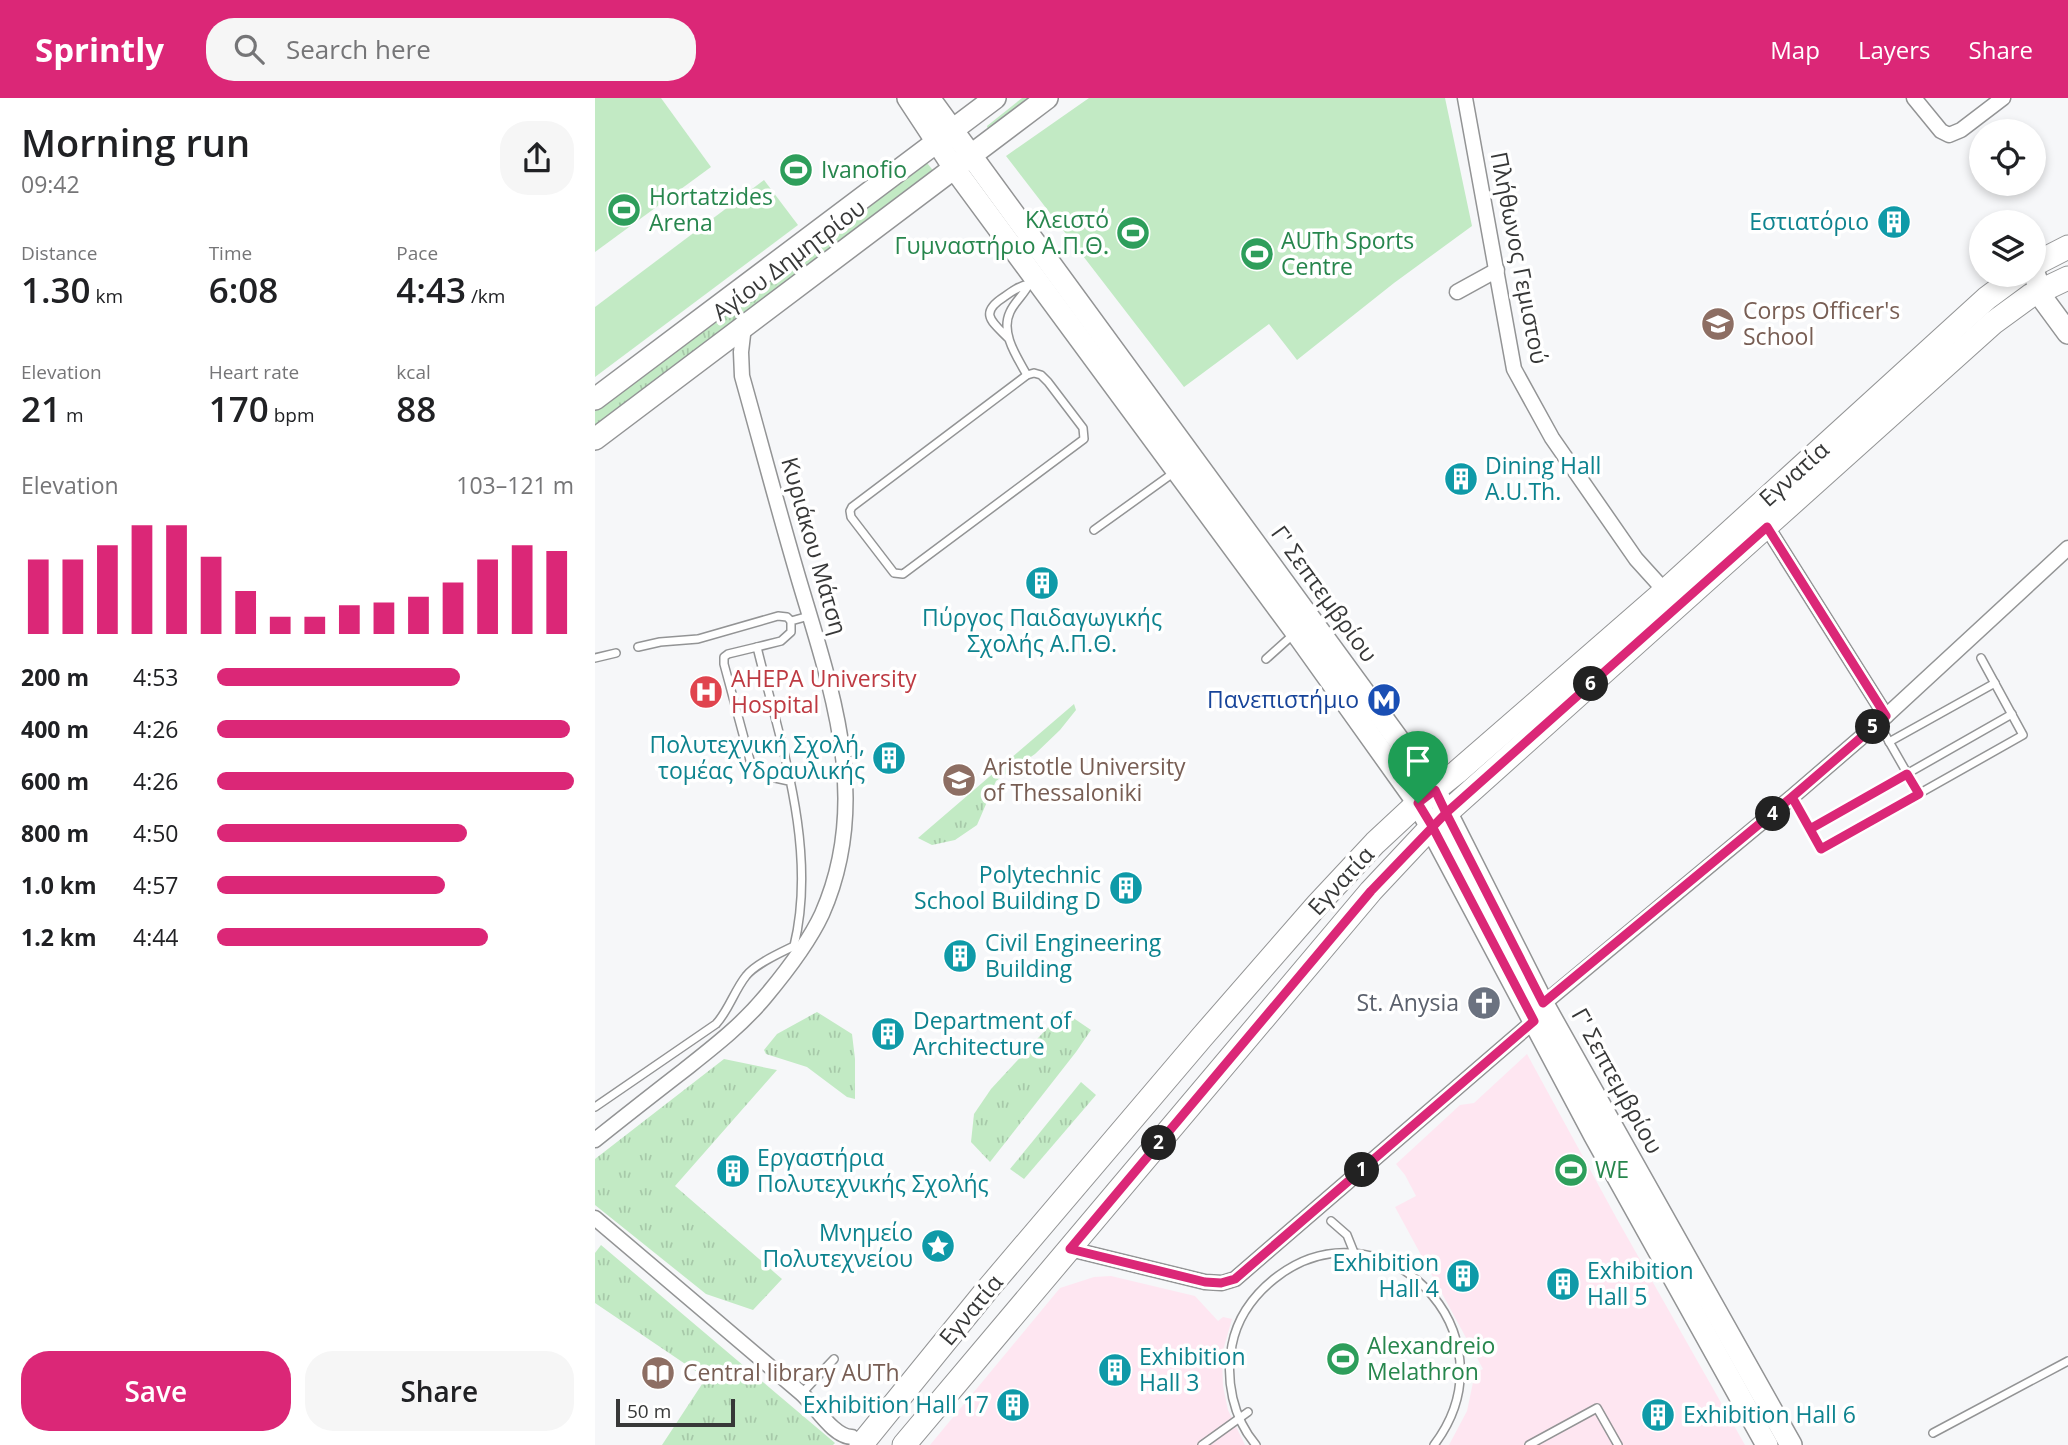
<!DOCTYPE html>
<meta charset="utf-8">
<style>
body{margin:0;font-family:"Open Sans",sans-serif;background:#f6f6f6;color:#202124;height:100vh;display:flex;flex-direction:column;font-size:26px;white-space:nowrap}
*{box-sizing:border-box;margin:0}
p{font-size:23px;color:#757577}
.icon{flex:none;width:38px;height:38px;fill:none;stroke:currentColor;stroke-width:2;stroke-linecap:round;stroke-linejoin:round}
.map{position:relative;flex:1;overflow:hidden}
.side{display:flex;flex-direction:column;background:#fff;width:595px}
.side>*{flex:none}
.tools{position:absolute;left:1374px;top:21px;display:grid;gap:14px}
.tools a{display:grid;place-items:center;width:77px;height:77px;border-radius:50%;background:#fff;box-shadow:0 4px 10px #0003;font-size:35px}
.scale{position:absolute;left:21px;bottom:18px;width:119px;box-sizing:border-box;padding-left:7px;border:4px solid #373838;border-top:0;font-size:19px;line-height:24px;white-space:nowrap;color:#373838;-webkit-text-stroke:5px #fff;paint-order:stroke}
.pin{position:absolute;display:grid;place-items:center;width:60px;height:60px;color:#fff;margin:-72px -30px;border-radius:50% 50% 50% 0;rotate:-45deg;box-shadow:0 0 7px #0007}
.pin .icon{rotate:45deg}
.km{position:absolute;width:35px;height:35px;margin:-18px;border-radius:50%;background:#222;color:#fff;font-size:19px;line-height:35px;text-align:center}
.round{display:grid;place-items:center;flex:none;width:74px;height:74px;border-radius:28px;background:#f6f6f6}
.overview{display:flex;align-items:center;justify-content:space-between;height:119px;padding:0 21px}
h1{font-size:38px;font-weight:600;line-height:52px}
.metrics{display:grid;grid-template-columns:repeat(3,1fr);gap:10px;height:119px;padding:7px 21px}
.metrics div{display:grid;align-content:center}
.metrics b{font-size:35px;font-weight:600}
.metrics small{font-size:19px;font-weight:400}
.metrics p{font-size:19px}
.chart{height:196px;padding:14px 21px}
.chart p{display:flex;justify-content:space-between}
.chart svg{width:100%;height:126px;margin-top:7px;stroke:#db2777;stroke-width:6}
.cta{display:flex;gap:14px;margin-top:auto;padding:14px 21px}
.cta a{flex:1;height:80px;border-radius:28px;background:#db2777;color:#fff;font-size:28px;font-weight:600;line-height:80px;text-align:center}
.cta a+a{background:#f6f6f6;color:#202124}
ul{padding:0 21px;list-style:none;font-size:23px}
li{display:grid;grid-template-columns:112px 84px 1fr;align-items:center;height:52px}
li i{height:18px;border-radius:9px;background:#db2777}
header{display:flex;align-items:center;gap:42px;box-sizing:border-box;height:98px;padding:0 35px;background:#db2777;color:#fff}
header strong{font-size:33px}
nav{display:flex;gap:38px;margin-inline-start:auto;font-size:24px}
.search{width:490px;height:63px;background:#f6f6f6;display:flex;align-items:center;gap:18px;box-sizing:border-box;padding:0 24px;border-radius:28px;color:#757577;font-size:26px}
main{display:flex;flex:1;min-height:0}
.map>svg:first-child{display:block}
</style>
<header>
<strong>Sprintly</strong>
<div class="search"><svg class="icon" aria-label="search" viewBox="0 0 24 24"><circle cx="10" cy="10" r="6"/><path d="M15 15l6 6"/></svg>Search here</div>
<nav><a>Map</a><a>Layers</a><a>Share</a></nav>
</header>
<main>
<section class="side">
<div class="overview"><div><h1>Morning run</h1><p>09:42</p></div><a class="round"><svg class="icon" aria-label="share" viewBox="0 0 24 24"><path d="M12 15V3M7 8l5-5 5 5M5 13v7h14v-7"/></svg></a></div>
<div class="metrics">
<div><p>Distance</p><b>1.30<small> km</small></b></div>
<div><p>Time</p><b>6:08</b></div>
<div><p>Pace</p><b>4:43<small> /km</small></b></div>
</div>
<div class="metrics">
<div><p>Elevation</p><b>21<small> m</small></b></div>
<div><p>Heart rate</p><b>170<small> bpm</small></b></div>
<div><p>kcal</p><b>88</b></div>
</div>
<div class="chart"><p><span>Elevation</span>103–121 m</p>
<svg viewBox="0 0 160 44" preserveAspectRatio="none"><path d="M5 44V18M15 44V18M25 44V13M35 44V6M45 44V6M55 44V17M65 44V29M75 44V38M85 44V38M95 44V34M105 44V33M115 44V31M125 44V26M135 44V18M145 44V13M155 44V15"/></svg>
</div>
<ul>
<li><b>200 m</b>4:53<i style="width:68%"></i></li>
<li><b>400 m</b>4:26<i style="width:99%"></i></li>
<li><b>600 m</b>4:26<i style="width:100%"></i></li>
<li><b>800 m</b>4:50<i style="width:70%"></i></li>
<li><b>1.0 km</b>4:57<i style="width:64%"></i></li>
<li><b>1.2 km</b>4:44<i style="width:76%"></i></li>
</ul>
<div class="cta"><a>Save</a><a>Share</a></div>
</section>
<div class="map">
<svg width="1473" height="1347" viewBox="0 0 1473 1347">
<defs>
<pattern id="grass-tufts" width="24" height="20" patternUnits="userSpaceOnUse" patternTransform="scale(1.75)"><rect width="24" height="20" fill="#c2eac4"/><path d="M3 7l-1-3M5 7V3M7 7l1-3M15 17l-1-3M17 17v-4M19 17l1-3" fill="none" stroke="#a7c9a9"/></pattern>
</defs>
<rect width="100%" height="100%" fill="#f6f7f9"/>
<g fill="#fee6f1">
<path d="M932,956l90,165 128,226h-296l18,-34 8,-38 8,-4 -88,-162 21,-11 -11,-21 -9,-11 64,-59 14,-2z"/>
<path d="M516,1178l84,20 23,25 5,-4 9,2 -10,35 1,32 5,24 17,35h-315l130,-157 34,-11z"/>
</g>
<g fill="url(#grass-tufts)">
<path d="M427,0h11l-45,32 -1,-4z"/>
<path d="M329,61l11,14 -340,255v-19z"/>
<path d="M479,606l2,6 -16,20 -25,24 -39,27 -19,44 -22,15 -23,5 -14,-7z"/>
<path d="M468,913l28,19 -15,22 -86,110 -19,-20 3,-28 17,-25z"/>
<path d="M222,914l35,22 3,25v40l-8,-2 -40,-30 -41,-13 -2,-4 13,-16z"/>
<path d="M129,961l53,11 -102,116 107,93 -29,31 -47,-16 -111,-89v-46z"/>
<path d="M486,984l15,13 -72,84 -14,-10z"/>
<path d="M6,1147l234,198 -2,2h-171l44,-67 -111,-75v-50z"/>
</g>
<g fill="#c2eac4">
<path d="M0,0h66l50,69 -116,85z"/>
<path d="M494,0h356l27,128 -78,57 -97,77 -28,-36 -85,63 -178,-231z"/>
<path d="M169,82l34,45 -203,152v-70z"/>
</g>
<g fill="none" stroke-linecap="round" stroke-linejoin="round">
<g stroke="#939495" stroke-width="10">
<g id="lane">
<path d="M413,240c-17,-17 -29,-25 -4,-41 8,-6 15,-11 25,-13 -5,11 -14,17 -19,28 -10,21 7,45 17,63"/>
<path d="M439,275l7,2 7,7 35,46 1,11 -181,135 -9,-1 -43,-56 -1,-6 2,-4 175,-132z"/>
<path d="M499,432l82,-59"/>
<path d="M43,549l22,-5 38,-3 80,-23 9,1 4,4"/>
<path d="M162,549l24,-6 10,-9v-11l18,-5"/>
<path d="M0,560l21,-5"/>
<path d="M671,561l29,-26"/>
<path d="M1288,633l36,63"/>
<path d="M1294,644l106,-59"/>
<path d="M1197,699l29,52 202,-114 -42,-77"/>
<path d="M1215,731l202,-115"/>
<path d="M0,1009l121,-83c13,-14 18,-33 30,-48 9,-12 34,-23 48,-30 24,-98 -14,-204 -37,-299l-29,7 -4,3v7l27,100 15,12 23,5"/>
<path d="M736,1123l16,14 8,20"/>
<path d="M207,1295l32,-34"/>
<path d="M1338,1335l135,-72"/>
<path d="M607,1347l46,-33"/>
<path d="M661,1347c-23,-27 -31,-65 -24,-100 5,-26 21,-49 42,-66 106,-85 245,54 160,166"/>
<path d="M934,1347l68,-37 21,37"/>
</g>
</g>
<g stroke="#939495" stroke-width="17">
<g id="street">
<path d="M870,0l49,271 38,69 84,121 29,32"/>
<path d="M1319,0l27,33 8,4 12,-5 42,-32"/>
<path d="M862,194l40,-22"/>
<path d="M1172,429l119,189"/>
<path d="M948,906l249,-207 94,-81 182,-168"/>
<path d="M0,1042c29,-23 58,-46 88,-69 29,-23 58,-45 82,-74 21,-25 43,-53 57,-83 50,-113 10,-223 -23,-334 -20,-68 -38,-136 -57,-204l-1,-24 3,-26"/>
<path d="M0,1120l206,175c14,12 32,44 51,44"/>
<path d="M475,1151l135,33 17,1 13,-4 299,-258"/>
</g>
</g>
<g stroke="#939495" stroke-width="24">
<g id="secondary">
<path d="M313,0l46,70 342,464 122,171 177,333 172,309"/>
<path d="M334,0l506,692 108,214 248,441"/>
<path d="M1438,172l10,29 25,34"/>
<path d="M0,301l400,-301"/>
<path d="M0,341l452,-341"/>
</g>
</g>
<g stroke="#939495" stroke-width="25">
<g id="primary">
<path d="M1438,167l35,-18"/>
<path d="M266,1347l125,-154 216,-254 116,-133 57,-61 43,-40 39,-31 208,-181 322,-293 31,-23"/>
<path d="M309,1347l467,-554 61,-65 561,-503 37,-27 38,-18"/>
</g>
</g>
<use href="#lane" stroke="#fff" stroke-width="7"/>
<use href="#street" stroke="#fff" stroke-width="14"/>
<use href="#secondary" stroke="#fff" stroke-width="21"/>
<use href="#primary" stroke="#fff" stroke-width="23"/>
</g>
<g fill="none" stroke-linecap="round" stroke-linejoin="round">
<g stroke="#fff" stroke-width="14">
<path id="route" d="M823,705l14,23 102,195 -299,258 -14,4 -16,-1 -135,-33 301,-358 75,-78 97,190 249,-206 29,52 98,-55 -12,-20 -97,55 -18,-32 94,-81 -119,-189 -321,286 -11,-23 -17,13"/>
</g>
<use href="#route" stroke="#db2777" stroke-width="9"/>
</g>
<defs>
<g id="stadium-disc" transform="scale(1.75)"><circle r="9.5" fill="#2e9e5b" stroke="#fff"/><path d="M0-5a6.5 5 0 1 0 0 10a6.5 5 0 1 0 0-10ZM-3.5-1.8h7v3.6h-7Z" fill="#fff"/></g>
<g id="building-disc" transform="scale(1.75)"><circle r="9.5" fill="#0f9aa8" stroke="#fff"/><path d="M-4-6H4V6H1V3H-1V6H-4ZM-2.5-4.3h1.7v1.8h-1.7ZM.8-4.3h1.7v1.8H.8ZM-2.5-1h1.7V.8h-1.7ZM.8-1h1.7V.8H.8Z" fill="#fff"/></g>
<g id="university-disc" transform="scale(1.75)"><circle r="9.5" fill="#8d6e63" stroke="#fff"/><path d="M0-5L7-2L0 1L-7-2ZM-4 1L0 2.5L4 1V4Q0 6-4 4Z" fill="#fff"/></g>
<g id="hospital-disc" transform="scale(1.75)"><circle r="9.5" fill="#e0444e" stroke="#fff"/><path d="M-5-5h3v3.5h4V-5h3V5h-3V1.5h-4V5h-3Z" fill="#fff"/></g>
<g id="metro-disc" transform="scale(1.75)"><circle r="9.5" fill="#1a4fb4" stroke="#fff"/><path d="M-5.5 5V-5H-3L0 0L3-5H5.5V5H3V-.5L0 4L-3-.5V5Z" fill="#fff"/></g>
<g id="church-disc" transform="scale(1.75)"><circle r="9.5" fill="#6b7280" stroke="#fff"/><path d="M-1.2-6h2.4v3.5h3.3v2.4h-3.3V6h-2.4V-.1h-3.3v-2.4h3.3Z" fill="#fff"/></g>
<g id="sight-disc" transform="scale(1.75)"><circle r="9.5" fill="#0f9aa8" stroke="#fff"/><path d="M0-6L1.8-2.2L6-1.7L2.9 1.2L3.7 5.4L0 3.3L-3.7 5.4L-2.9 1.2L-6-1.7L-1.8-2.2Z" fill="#fff"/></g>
<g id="library-disc" transform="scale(1.75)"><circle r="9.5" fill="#8d6e63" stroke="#fff"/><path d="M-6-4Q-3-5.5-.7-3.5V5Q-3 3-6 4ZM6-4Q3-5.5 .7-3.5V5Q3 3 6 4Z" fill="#fff"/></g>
</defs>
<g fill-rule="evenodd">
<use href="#stadium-disc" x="201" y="72"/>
<use href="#stadium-disc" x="29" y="112"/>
<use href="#building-disc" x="1299" y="124"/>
<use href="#stadium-disc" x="538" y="135"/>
<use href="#stadium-disc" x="662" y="156"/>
<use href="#university-disc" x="1123" y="226"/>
<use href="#building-disc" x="866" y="381"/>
<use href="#building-disc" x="447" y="485"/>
<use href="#hospital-disc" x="111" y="594"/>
<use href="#metro-disc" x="789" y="602"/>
<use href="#building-disc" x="294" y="660"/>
<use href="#university-disc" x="364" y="682"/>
<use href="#building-disc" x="531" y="790"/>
<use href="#building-disc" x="365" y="858"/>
<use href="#church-disc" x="889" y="905"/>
<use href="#building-disc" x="293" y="936"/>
<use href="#stadium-disc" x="976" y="1072"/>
<use href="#building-disc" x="138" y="1073"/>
<use href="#sight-disc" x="343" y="1148"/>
<use href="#building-disc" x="868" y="1178"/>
<use href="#building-disc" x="968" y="1186"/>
<use href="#stadium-disc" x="748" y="1261"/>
<use href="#building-disc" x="520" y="1272"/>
<use href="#library-disc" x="63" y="1275"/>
<use href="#building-disc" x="418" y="1307"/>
<use href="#building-disc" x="1063" y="1317"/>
</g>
<g text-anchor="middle" stroke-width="7" stroke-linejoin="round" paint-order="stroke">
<g font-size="23" fill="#27864d" stroke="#fff" text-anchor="start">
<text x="226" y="80">Ivanofio</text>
<text x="54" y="107">Hortatzides<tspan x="54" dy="26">Arena</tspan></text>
<text x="514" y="130" text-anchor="end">Κλειστό<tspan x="514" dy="26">Γυμναστήριο Α.Π.Θ.</tspan></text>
<text x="686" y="151">AUTh Sports<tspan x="686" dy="26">Centre</tspan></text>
<text x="1000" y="1080">WE</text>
<text x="772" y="1256">Alexandreio<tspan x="772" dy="26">Melathron</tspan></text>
</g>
<g font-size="23" fill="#0d838f" stroke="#fff" text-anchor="start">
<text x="1274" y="132" text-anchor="end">Εστιατόριο</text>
<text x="890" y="376">Dining Hall<tspan x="890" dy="26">A.U.Th.</tspan></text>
<text x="447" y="528" text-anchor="middle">Πύργος Παιδαγωγικής<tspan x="447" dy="26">Σχολής Α.Π.Θ.</tspan></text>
<text x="270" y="655" text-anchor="end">Πολυτεχνική Σχολή,<tspan x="270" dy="26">τομέας Yδραυλικής</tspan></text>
<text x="506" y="785" text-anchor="end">Polytechnic<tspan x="506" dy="26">School Building D</tspan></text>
<text x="390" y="853">Civil Engineering<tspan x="390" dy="26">Building</tspan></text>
<text x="318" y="931">Department of<tspan x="318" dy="26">Architecture</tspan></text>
<text x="162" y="1068">Εργαστήρια<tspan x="162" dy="26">Πολυτεχνικής Σχολής</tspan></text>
<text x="318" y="1143" text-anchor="end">Μνημείο<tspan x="318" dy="26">Πολυτεχνείου</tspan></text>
<text x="844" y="1173" text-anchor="end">Exhibition<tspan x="844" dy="26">Hall 4</tspan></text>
<text x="992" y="1181">Exhibition<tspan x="992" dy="26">Hall 5</tspan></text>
<text x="544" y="1267">Exhibition<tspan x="544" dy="26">Hall 3</tspan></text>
<text x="394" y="1315" text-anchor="end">Exhibition Hall 17</text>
<text x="1088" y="1325">Exhibition Hall 6</text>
</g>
<g font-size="23" fill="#373838" stroke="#fff">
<text transform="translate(924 160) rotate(79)" y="8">Πλήθωνος Γεμιστού</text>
<text transform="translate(194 162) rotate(-37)" y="8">Αγίου Δημητρίου</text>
<text transform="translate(1199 376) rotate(-42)" y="8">Εγνατία</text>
<text transform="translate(219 448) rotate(74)" y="8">Κυριάκου Μάτση</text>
<text transform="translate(729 496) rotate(54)" y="8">Γ' Σεπτεμβρίου</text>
<text transform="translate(746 783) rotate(-47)" y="8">Εγνατία</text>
<text transform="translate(1022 983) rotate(61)" y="8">Γ' Σεπτεμβρίου</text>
<text transform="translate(376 1212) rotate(-50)" y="8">Εγνατία</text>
</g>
<g font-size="23" fill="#785e54" stroke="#fff" text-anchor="start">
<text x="1148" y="221">Corps Officer's<tspan x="1148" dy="26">School</tspan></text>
<text x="388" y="677">Aristotle University<tspan x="388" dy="26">of Thessaloniki</tspan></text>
<text x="88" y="1283">Central library AUTh</text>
</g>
<g font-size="23" fill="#be3a42" stroke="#fff" text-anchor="start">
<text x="136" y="589">AHEPA University<tspan x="136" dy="26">Hospital</tspan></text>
</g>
<g font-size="23" fill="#164399" stroke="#fff" text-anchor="end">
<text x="764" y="610">Πανεπιστήμιο</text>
</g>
<g font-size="23" fill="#5b616d" stroke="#fff" text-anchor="end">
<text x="864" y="913">St. Anysia</text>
</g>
</g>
</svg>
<div class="tools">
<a><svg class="icon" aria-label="locate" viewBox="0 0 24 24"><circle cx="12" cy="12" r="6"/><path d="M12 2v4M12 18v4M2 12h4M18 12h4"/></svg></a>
<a><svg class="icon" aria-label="layers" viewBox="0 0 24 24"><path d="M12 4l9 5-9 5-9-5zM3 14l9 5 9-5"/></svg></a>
</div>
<div class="scale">50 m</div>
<div class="pin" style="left:823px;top:705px;background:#1e9e55"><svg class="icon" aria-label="arrive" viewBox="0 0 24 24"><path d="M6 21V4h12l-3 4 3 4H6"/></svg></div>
<b class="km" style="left:767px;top:1072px">1</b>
<b class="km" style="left:564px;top:1045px">2</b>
<b class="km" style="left:1178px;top:716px">4</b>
<b class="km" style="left:1278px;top:629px">5</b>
<b class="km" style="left:996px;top:586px">6</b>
</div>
</main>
